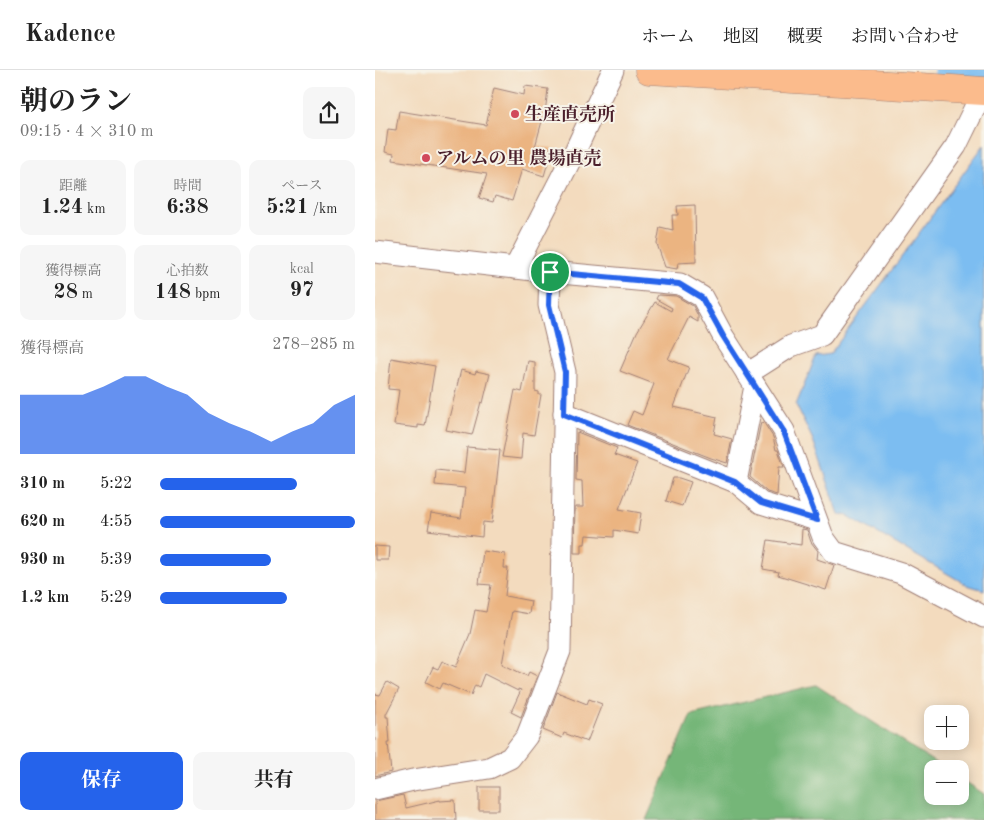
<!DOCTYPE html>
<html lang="ja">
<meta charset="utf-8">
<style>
body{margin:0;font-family:"Old Standard TT","Noto Serif JP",serif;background:#f6f6f6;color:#222;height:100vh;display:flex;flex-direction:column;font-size:19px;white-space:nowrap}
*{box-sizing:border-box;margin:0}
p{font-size:16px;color:#767676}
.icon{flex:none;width:28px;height:28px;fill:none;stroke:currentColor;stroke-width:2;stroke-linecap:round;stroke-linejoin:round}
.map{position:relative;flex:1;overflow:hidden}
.side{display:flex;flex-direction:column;background:#fff;width:375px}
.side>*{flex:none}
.tools{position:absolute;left:549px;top:635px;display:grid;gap:10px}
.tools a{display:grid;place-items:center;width:45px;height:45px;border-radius:10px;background:#fff;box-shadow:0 2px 12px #0003;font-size:25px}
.pin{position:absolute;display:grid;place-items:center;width:42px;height:42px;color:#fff;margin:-21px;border:2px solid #fff;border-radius:50%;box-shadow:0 1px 5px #0007}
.round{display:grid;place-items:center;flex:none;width:52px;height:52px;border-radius:10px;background:#f6f6f6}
.head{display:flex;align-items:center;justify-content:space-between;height:85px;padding:0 20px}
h1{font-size:28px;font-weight:700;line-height:38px}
.stats{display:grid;grid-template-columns:repeat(3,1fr);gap:8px;height:85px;padding:5px 20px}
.stats div{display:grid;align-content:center;border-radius:10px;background:#f6f6f6;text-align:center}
.stats b{font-size:21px;font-weight:700}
.stats small{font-size:14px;font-weight:400}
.stats p{font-size:14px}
.chart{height:140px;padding:10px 20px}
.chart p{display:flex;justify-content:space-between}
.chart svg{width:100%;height:90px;margin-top:5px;fill:#2563eb;opacity:.7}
.primary-button{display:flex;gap:10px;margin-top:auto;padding:10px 20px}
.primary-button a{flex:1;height:58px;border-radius:10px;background:#2563eb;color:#fff;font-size:20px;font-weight:700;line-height:58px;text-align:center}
.primary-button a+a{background:#f6f6f6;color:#222}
ul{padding:0 20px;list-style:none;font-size:16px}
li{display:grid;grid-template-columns:80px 60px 1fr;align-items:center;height:38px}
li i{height:12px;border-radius:6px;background:#2563eb}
header{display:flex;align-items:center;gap:30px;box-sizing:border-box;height:70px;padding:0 25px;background:#fff;border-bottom:1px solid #e0e0e0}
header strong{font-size:24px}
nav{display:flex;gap:28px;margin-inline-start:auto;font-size:18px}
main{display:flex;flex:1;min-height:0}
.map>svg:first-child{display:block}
</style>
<header>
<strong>Kadence</strong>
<nav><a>ホーム</a><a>地図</a><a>概要</a><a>お問い合わせ</a></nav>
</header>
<main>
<section class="side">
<div class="head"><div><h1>朝のラン</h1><p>09:15 · 4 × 310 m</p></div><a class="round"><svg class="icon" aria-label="share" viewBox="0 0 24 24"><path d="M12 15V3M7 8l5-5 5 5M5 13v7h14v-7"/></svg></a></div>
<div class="stats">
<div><p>距離</p><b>1.24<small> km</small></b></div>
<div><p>時間</p><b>6:38</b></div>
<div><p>ペース</p><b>5:21<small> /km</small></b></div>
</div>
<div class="stats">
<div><p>獲得標高</p><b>28<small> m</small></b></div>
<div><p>心拍数</p><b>148<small> bpm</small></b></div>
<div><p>kcal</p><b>97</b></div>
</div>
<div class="chart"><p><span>獲得標高</span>278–285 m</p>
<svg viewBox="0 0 160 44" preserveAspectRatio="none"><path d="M0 44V15L10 15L20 15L30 15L40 11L50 6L60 6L70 11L80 15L90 24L100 29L110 33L120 38L130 33L140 29L150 20L160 15V44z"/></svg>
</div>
<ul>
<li><b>310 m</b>5:22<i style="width:70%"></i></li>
<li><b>620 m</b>4:55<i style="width:100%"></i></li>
<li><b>930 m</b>5:39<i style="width:57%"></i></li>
<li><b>1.2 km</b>5:29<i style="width:65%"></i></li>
</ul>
<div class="primary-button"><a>保存</a><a>共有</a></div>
</section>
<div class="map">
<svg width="609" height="750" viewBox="0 0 609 750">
<rect width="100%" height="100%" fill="#f7f3e8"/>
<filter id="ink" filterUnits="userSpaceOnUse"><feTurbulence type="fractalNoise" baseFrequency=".02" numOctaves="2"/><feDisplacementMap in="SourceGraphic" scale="10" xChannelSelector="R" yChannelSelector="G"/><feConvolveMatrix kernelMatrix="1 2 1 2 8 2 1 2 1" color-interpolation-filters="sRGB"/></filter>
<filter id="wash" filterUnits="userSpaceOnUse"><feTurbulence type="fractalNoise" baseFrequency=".0096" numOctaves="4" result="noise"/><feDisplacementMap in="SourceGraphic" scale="20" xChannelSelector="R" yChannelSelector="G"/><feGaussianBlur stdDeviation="1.12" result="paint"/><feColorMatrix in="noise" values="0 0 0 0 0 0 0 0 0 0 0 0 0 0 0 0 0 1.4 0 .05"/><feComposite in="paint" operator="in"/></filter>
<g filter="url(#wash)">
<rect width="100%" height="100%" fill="#f3dbbe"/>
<path fill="#74b678" stroke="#5f6a52" d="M441,615l129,84h-12v27h27v-18l24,16v26h-338l45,-105z"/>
<path fill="#7bbdf1" stroke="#626e8e" d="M609,75v445l-17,-5 -119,-69 -9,-2 -26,-74 -17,-35 20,-49 14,-2z"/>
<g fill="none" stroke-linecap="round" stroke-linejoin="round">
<path stroke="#7bbdf1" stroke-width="31" d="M574,0l35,2"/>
</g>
<g id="blocks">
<g fill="#ebb481">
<path d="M150,16l23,3 -4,32h-2l-7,26 17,1 -8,28 -22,-7 -10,32 -17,-5 -2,6 -14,-4 8,-24 -94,-14 1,-6 -9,-2 3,-23 8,1 3,-19 87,14 8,-37 30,7z"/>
<path d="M320,135l1,57 -18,1 -1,6 -12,-2 -8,-23 3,-17 13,3 -1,-15h6l-1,-9z"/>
<path d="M283,225l18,1 17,10 5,10v6l-9,-5 -21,42 21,8 -15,40 43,10 -3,17 18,5 -5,24 -16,-5 -84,-33 6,-14 9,4 12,-31 -34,-13 17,-39 18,-30 16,9 1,-3 -16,-9z"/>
<path d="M16,288l44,8 -10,60 -7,-1v3l-24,-3 5,-35 -11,-1z"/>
<path d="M153,291l7,1v29l4,1v3h2l-7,40 -11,-2 -2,26 -19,-2 13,-67 7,2z"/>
<path d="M86,300l14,4 1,-3 14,3 -7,29 -2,-1 -9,33 -26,-5z"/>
<path d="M386,352l3,1 9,14 3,13h2l6,17h-5l-2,28 -10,-3 -17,-15z"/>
<path d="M202,362l40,16 -3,7 23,8 -18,46 22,4 -3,21 -24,-4v7l-28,-2 -1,9h-3v9h-8l1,-46h8l-1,-26 -6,-1z"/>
<path d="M92,377l33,3 -8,73 -9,-1 -1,15 -54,-7 3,-17 30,5 4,-30 -30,-3 1,-15 28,3z"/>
<path d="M298,408h6l12,4 -9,24 -16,-5z"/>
<path d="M427,459l5,1 4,12 7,9 -1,8 17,6 -8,25 -48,-15 1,-3 -16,-3 5,-29 33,5z"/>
<path d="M0,476l14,1 -1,13h-13z"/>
<path d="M108,481l22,3 -1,14h4l-3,28 26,5 -2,13 -17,-3 -10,53 25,12 2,-4 8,4 -16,41 -10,-5 10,-22 -3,-1v2l-34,-17 -5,13 -4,-2 -4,10 -28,-12 -3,6 -14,-7 7,-15 5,2 4,-8 14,6 14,-33 5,-24 11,2 5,-27 -12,-1z"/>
<path d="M12,612l12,7 -13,25v3h2l2,26h-2l3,29 -16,4v-82l5,1z"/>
<path d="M182,622l30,12 2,-5 13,5 -15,38 -23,-9 -2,5 -19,-8z"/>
<rect x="104" y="717" width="20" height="23"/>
<path d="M28,725l3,13 34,-8v1l15,-1 1,20h-81v-19z"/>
</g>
</g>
</g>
<g filter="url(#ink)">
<use href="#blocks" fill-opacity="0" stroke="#9e7d74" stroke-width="1"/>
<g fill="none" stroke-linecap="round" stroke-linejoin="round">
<g stroke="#9e7d74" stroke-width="23">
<g id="street">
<path d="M0,182l175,20 130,12 22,13 21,39 61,95 39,106 11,15 67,21 83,44"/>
<path d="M140,198l61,-119 37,-79"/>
<path d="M372,304l44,-28 31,-11 134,-189 27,-55"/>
<path d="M189,343l172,69 25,21 55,17"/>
<path d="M361,412l19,-96"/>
<path d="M0,719l38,-9 76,-12 21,-10 17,-22 33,-85 5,-279 -16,-67 1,-33"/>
</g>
</g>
<g stroke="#9e7d74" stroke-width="29">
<path id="primary" d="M274,0l335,21"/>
</g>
<use href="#street" stroke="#fff" stroke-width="21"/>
<use href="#primary" stroke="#fbbb8c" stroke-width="28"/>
</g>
</g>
<g fill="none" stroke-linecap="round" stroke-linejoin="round" filter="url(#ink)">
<g stroke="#fff" stroke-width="10">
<path id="route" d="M175,202l129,12 23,14 21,38 61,96 33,88 -56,-17 -26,-21 -171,-68 1,-42 -16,-67z"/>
</g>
<use href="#route" stroke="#2563eb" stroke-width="6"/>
</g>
<g fill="#d1495b" stroke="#f7f3e8" stroke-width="2">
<circle cx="140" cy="44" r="5"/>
<circle cx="51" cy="88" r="5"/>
</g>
<g text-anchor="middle" stroke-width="4" stroke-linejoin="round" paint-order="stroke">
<g font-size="18" font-weight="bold" fill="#4a1f2b" stroke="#f7f3e8" text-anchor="start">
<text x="150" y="50">生産直売所</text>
<text x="61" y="94">アルムの里 農場直売</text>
</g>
</g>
</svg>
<div class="tools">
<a>+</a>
<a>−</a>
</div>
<div class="pin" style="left:175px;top:202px;background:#1e9e55"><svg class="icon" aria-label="arrive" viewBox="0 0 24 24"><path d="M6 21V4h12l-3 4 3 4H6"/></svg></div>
</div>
</main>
